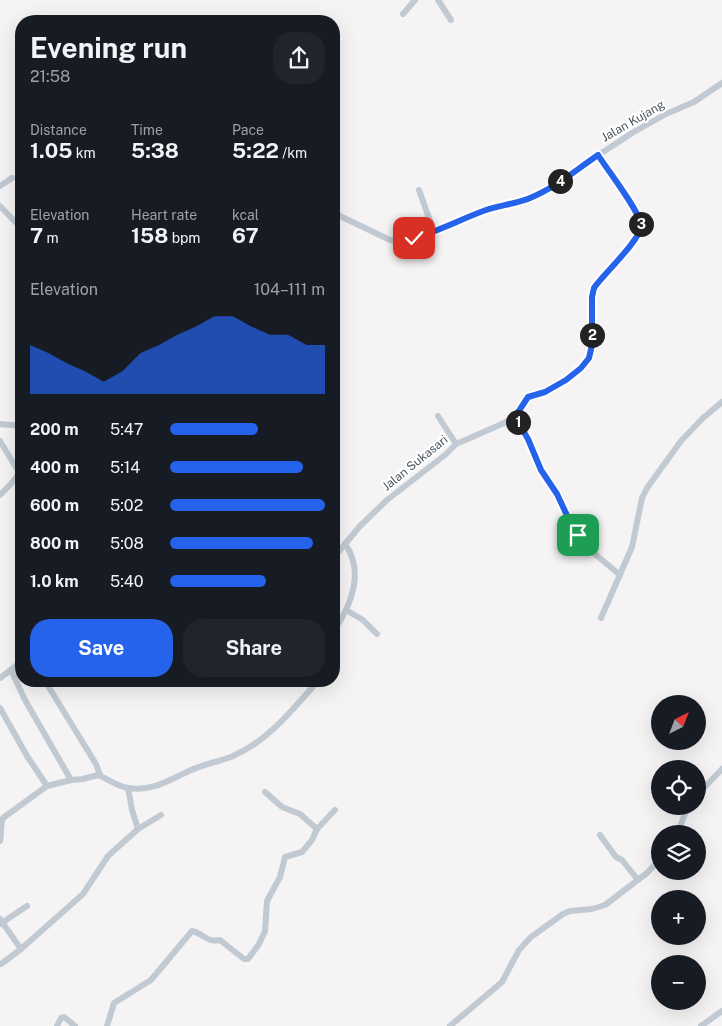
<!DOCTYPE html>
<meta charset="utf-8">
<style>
body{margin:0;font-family:"Public Sans",sans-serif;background:#20242c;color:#f1f3f6;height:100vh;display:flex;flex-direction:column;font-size:19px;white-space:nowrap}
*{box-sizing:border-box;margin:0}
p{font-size:16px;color:#9ea1a6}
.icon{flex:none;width:28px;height:28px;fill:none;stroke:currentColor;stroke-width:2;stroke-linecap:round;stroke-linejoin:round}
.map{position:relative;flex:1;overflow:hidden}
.details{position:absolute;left:15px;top:15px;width:325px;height:672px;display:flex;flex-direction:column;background:#171b24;border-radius:20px;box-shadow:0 5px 20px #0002}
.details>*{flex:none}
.needle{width:32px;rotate:42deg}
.tools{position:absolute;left:651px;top:695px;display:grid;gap:10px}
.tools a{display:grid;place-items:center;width:55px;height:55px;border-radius:50%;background:#171b24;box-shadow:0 5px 20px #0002;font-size:25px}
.pin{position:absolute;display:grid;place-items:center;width:42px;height:42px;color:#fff;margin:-21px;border-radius:10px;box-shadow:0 2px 8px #0006}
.km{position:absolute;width:25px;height:25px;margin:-12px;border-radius:50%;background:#222;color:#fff;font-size:14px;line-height:25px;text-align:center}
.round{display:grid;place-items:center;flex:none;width:52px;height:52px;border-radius:20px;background:#20242c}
.overview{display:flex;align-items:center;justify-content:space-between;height:85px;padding:0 15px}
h1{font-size:28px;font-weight:700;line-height:38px}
.figures{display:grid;grid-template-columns:repeat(3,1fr);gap:8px;height:85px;padding:5px 15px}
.figures div{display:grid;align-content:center}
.figures b{font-size:21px;font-weight:700}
.figures small{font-size:14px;font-weight:400}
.figures p{font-size:14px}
.chart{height:140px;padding:10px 15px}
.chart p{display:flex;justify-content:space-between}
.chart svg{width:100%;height:90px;margin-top:5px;fill:#2563eb;opacity:.7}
.action{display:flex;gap:10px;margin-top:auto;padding:10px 15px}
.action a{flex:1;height:58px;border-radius:20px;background:#2563eb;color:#fff;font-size:20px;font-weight:700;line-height:58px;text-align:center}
.action a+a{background:#20242c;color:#f1f3f6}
ul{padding:0 15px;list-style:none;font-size:16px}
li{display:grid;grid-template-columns:80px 60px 1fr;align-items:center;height:38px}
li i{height:12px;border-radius:6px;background:#2563eb}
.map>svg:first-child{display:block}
</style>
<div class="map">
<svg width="722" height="1026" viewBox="0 0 722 1026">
<rect width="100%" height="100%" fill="#f5f3f3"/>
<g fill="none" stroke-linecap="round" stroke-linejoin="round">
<g stroke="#c1cad2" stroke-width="6">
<path d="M438,0l13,20"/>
<path d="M403,14l12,-14"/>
<path d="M0,186l12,-8"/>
<path d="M419,190l15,42"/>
<path d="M0,206l21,22"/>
<path d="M334,216h6l50,24 13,1 31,-9 53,-23 35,-8 22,-10 88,-58 34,-19 28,-12 28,-19"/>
<path d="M438,416l18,28"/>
<path d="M515,417l13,22 10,26 19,29 15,33 24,28 24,20"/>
<path d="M0,424l21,2"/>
<path d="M0,441l20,33"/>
<path d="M0,495l10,-10 11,-14"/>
<path d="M334,557l11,-13"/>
<path d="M346,610l17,10 14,14"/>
<path d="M601,618l31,-71 10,-49 5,-10 34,-47 22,-23 19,-16"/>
<path d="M334,631c17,-25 31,-60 11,-87l15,-18 27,-26 58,-45 11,-11 46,-20 13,-7 6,-6 7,-14 17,-5 21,-12 15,-12 8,-11 3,-12v-48l1,-8c10,-14 46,-48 48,-62 2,-12 -35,-59 -43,-72"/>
<path d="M11,670l14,30 46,80"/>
<path d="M0,678l21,-16"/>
<path d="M45,681l51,83 4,11"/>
<path d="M0,708l27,48 20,30"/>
<path d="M128,788l4,22 6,19"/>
<path d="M265,792l17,15 18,7 17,15"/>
<path d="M698,794l24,-25"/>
<path d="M677,834l11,-28"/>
<path d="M600,835l16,22 6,3 16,20"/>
<path d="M0,841c2,-8 0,-17 3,-23l44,-32 24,-6 12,-1 15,-4c10,4 18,11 30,13 24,4 41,-8 61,-17 14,-7 30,-9 44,-15 35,-15 60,-47 85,-75"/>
<path d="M0,919l21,30 62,-55 25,-38 30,-27 23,-14"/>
<path d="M0,924l27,-18"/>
<path d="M1,964l20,-15"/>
<path d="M57,1026l4,-8 3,-1 11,9"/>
<path d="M107,1026l7,-23 37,-23 41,-49c11,2 14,12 28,9l24,19h4l11,-15 6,-13 2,-30 13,-24 5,-20 17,-5 10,-12 5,-11 18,-19"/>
<path d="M450,1026l52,-44 17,-32 12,-13 32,-23 7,-3 22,-2 13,-4 42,-32 13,-14"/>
<path d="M701,1026l21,-15"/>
</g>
</g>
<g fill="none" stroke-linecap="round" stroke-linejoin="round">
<g stroke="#fff" stroke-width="10">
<path id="route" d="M414,238c25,-7 47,-19 72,-28 14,-5 30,-6 44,-12 25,-10 46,-28 68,-43 8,13 45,60 43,72 -2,14 -38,48 -47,61l-2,9v48l-3,13 -8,10 -15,12 -21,12 -17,5 -13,20 13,22 13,31 16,24 15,32 6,9"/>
</g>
<use href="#route" stroke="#2563eb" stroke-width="6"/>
</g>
<g text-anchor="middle" stroke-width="4.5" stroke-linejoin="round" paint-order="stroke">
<g font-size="12" fill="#4a5661" stroke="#fff">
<text transform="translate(633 121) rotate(-30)" y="4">Jalan Kujang</text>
<text transform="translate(415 463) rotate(-39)" y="4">Jalan Sukasari</text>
</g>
</g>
</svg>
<div class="tools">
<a><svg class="needle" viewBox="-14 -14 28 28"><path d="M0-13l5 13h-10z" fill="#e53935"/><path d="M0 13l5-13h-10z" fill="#9ea1a6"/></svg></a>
<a><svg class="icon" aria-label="locate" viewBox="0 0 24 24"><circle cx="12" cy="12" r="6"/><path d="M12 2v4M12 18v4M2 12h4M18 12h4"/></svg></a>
<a><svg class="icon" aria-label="layers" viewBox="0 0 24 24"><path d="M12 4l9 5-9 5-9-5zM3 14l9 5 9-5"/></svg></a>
<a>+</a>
<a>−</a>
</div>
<div class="pin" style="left:578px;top:535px;background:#1e9e55"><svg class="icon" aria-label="arrive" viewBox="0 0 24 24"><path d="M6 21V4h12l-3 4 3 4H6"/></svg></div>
<div class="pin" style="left:414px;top:238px;background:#d93025"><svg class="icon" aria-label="check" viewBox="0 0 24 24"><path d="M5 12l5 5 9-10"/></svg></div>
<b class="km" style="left:518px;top:422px">1</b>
<b class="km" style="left:592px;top:335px">2</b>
<b class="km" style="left:641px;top:224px">3</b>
<b class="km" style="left:560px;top:181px">4</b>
<section class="details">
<div class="overview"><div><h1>Evening run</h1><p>21:58</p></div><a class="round"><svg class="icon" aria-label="share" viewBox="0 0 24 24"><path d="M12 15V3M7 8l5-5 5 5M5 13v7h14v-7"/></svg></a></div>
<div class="figures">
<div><p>Distance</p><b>1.05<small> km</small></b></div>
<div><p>Time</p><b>5:38</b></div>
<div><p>Pace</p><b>5:22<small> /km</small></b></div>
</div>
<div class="figures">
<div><p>Elevation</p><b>7<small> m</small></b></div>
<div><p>Heart rate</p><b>158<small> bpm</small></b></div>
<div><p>kcal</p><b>67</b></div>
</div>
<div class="chart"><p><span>Elevation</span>104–111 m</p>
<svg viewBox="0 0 160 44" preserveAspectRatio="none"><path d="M0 44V20L10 24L20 29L30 33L40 38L50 33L60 24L70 20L80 15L90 11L100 6L110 6L120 11L130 15L140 15L150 20L160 20V44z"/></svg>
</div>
<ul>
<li><b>200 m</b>5:47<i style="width:57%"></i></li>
<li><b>400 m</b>5:14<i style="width:86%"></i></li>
<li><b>600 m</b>5:02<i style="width:100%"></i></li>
<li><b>800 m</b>5:08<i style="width:92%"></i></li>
<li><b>1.0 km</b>5:40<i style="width:62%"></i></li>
</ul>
<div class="action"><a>Save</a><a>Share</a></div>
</section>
</div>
